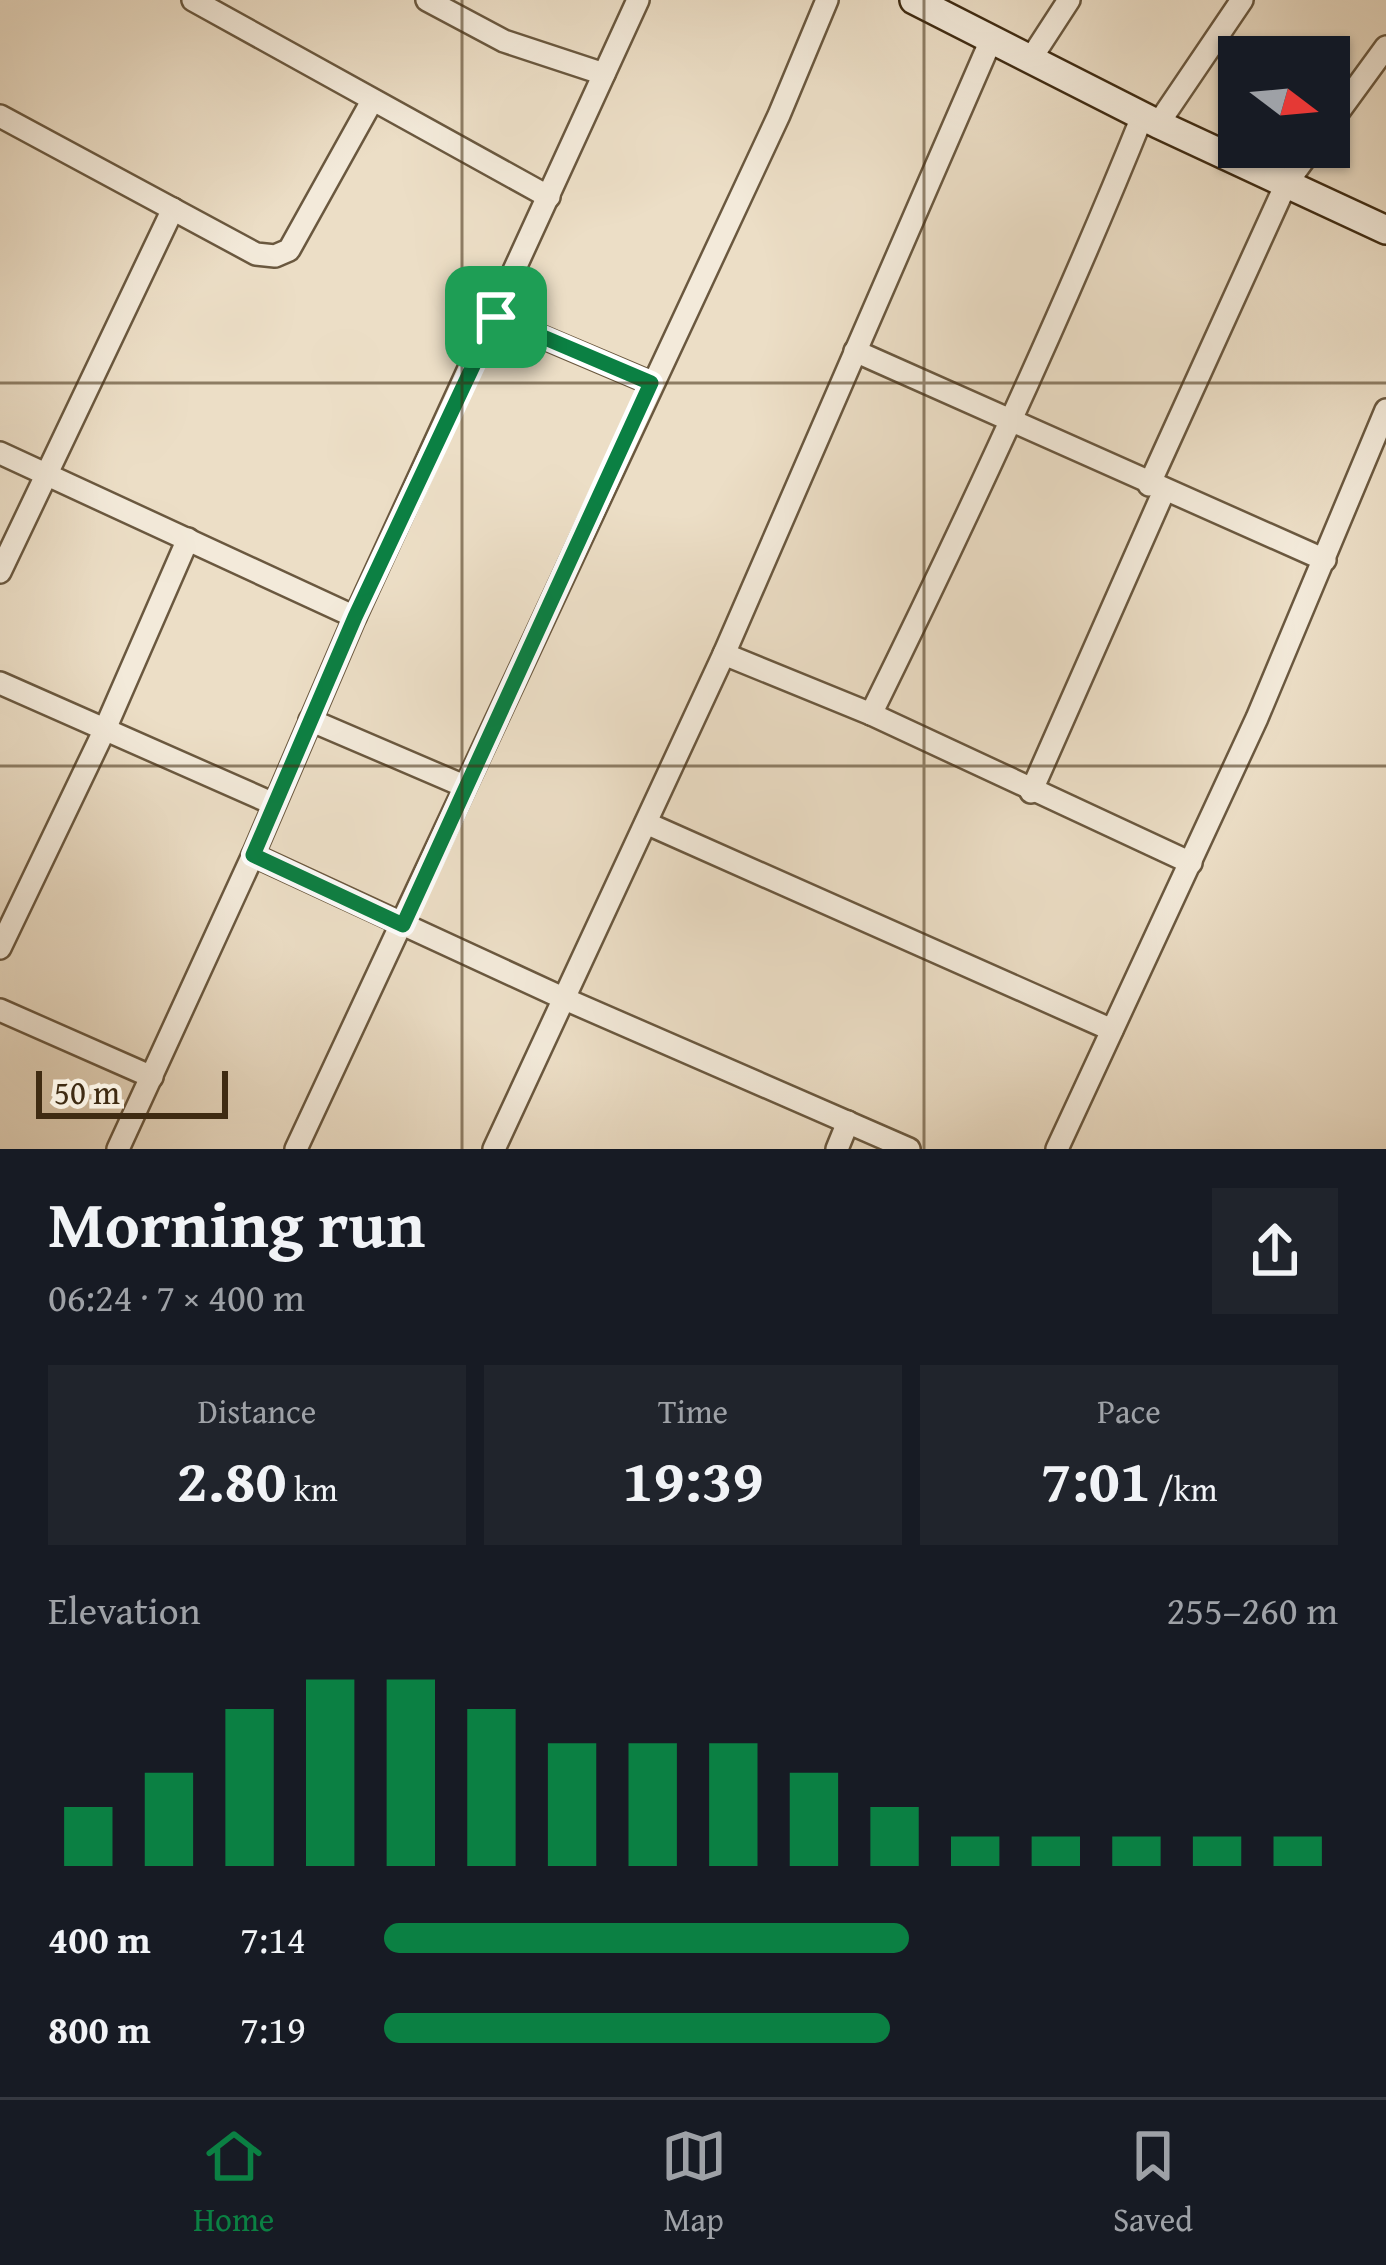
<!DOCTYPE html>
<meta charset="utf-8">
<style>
body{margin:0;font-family:"Gentium Book Plus",serif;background:#20242c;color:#f1f3f6;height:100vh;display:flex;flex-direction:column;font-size:45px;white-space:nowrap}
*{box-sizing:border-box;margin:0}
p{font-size:39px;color:#9ea1a6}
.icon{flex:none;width:66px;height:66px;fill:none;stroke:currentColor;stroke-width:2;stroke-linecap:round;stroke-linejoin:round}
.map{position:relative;height:1149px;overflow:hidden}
.side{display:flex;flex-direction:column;background:#171b24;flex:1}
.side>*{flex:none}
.needle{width:78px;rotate:106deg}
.controls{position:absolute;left:1218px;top:36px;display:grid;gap:24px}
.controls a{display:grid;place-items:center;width:132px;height:132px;border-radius:0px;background:#171b24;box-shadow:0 3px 9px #0004;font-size:60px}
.scale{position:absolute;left:36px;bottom:30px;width:192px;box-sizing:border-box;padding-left:12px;border:6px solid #3f2b12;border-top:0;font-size:33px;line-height:42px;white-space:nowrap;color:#3f2b12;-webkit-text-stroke:9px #f3eada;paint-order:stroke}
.pin{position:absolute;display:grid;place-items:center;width:102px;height:102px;color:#fff;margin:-51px;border-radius:24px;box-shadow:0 6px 18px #0006}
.round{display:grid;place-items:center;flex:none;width:126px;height:126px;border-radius:0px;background:#20242c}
.head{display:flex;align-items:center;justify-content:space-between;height:204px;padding:0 48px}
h1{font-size:66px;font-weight:700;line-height:90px}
.metrics{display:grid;grid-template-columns:repeat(3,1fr);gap:18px;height:204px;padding:12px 48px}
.metrics div{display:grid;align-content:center;border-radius:0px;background:#20242c;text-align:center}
.metrics b{font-size:60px;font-weight:700}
.metrics small{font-size:33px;font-weight:400}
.metrics p{font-size:33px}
.chart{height:336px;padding:24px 48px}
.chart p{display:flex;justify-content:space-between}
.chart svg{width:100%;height:216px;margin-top:12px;stroke:#0b8043;stroke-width:6}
ul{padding:0 48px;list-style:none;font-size:39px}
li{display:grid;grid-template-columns:192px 144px 1fr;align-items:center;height:90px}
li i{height:30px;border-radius:15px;background:#0b8043}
.dock{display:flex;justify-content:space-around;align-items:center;height:168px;border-top:3px solid #363941;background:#171b24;font-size:33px;color:#9ea1a6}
.dock a{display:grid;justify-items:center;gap:6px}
.dock .on{color:#0b8043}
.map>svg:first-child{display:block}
</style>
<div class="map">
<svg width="1386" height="1149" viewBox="0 0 1386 1149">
<rect width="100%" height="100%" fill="#ecdec6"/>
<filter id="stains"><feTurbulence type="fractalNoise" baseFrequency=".00167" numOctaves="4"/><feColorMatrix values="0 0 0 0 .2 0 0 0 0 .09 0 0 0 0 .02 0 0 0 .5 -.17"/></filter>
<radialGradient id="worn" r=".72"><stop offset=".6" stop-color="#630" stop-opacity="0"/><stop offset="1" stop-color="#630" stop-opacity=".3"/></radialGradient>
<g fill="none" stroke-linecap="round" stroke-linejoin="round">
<g stroke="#6a583f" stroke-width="26">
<g id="street">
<path d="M193,0l356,197"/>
<path d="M427,0l77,41 100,33"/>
<path d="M1030,60l39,-60"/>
<path d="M0,116l256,138 19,2 14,-6 83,-149"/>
<path d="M1158,124l84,-124"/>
<path d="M1329,125l57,-78"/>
<path d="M495,317l156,66"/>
<path d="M855,351l470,209"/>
<path d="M0,453l355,164"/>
<path d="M1149,485l137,-301 27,-37"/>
<path d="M0,572l173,-363"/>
<path d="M724,654l147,60 320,149"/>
<path d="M0,683l274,121"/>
<path d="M871,714c97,-197 189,-394 271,-597"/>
<path d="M310,720l154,66"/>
<path d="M1031,792l133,-301"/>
<path d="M646,823l466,207"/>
<path d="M253,855l312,144 344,150"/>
<path d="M0,948l105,-219 83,-190"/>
<path d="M0,1010l152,67"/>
<path d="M118,1149l135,-294 102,-238 283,-617"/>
<path d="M296,1149l483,-1034 48,-115"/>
<path d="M494,1149l230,-495 267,-614"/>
<path d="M837,1149l11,-27"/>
<path d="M1057,1149l200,-431 129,-308"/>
</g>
</g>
<g stroke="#3f2b12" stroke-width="32">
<path id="secondary" d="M914,0l244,124 228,106"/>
</g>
<use href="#street" stroke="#f3eada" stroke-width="21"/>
<use href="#secondary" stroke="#f3eada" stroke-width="27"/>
</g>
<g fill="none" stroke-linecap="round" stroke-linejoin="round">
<g stroke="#fff" stroke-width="24">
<path id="route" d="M496,317l155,66 -248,542 -150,-70 102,-238z"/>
</g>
<use href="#route" stroke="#0b8043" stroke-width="15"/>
</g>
<path fill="none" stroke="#3f2b12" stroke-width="3" stroke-opacity="0.55" d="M462,0v1149M924,0v1149M0,383h1386M0,766h1386"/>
<rect width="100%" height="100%" filter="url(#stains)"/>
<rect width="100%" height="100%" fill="url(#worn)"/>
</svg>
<div class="controls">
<a><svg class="needle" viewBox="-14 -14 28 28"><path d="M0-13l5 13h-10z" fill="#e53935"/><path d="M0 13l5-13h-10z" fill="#9ea1a6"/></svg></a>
</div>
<div class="scale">50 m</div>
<div class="pin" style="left:496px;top:317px;background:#1e9e55"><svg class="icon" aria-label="arrive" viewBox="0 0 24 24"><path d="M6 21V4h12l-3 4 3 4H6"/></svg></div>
</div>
<section class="side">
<div class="head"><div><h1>Morning run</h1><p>06:24 · 7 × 400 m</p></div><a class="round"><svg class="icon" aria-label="share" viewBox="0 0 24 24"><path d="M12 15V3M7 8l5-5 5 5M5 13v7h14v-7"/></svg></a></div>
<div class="metrics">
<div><p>Distance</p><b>2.80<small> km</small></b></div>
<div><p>Time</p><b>19:39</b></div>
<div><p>Pace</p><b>7:01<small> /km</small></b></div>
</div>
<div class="chart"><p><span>Elevation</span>255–260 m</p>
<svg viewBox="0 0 160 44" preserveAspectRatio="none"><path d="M5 44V32M15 44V25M25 44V12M35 44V6M45 44V6M55 44V12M65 44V19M75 44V19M85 44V19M95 44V25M105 44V32M115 44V38M125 44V38M135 44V38M145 44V38M155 44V38"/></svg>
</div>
<ul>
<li><b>400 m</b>7:14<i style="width:55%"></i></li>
<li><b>800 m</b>7:19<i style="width:53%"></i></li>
</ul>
</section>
<nav class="dock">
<a class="on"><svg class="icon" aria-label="home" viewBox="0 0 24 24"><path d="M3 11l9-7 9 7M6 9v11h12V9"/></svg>Home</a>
<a><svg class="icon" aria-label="map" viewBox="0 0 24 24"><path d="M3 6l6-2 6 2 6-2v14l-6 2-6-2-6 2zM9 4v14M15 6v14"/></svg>Map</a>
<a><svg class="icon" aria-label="saved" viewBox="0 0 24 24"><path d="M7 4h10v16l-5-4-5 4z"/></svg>Saved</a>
</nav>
